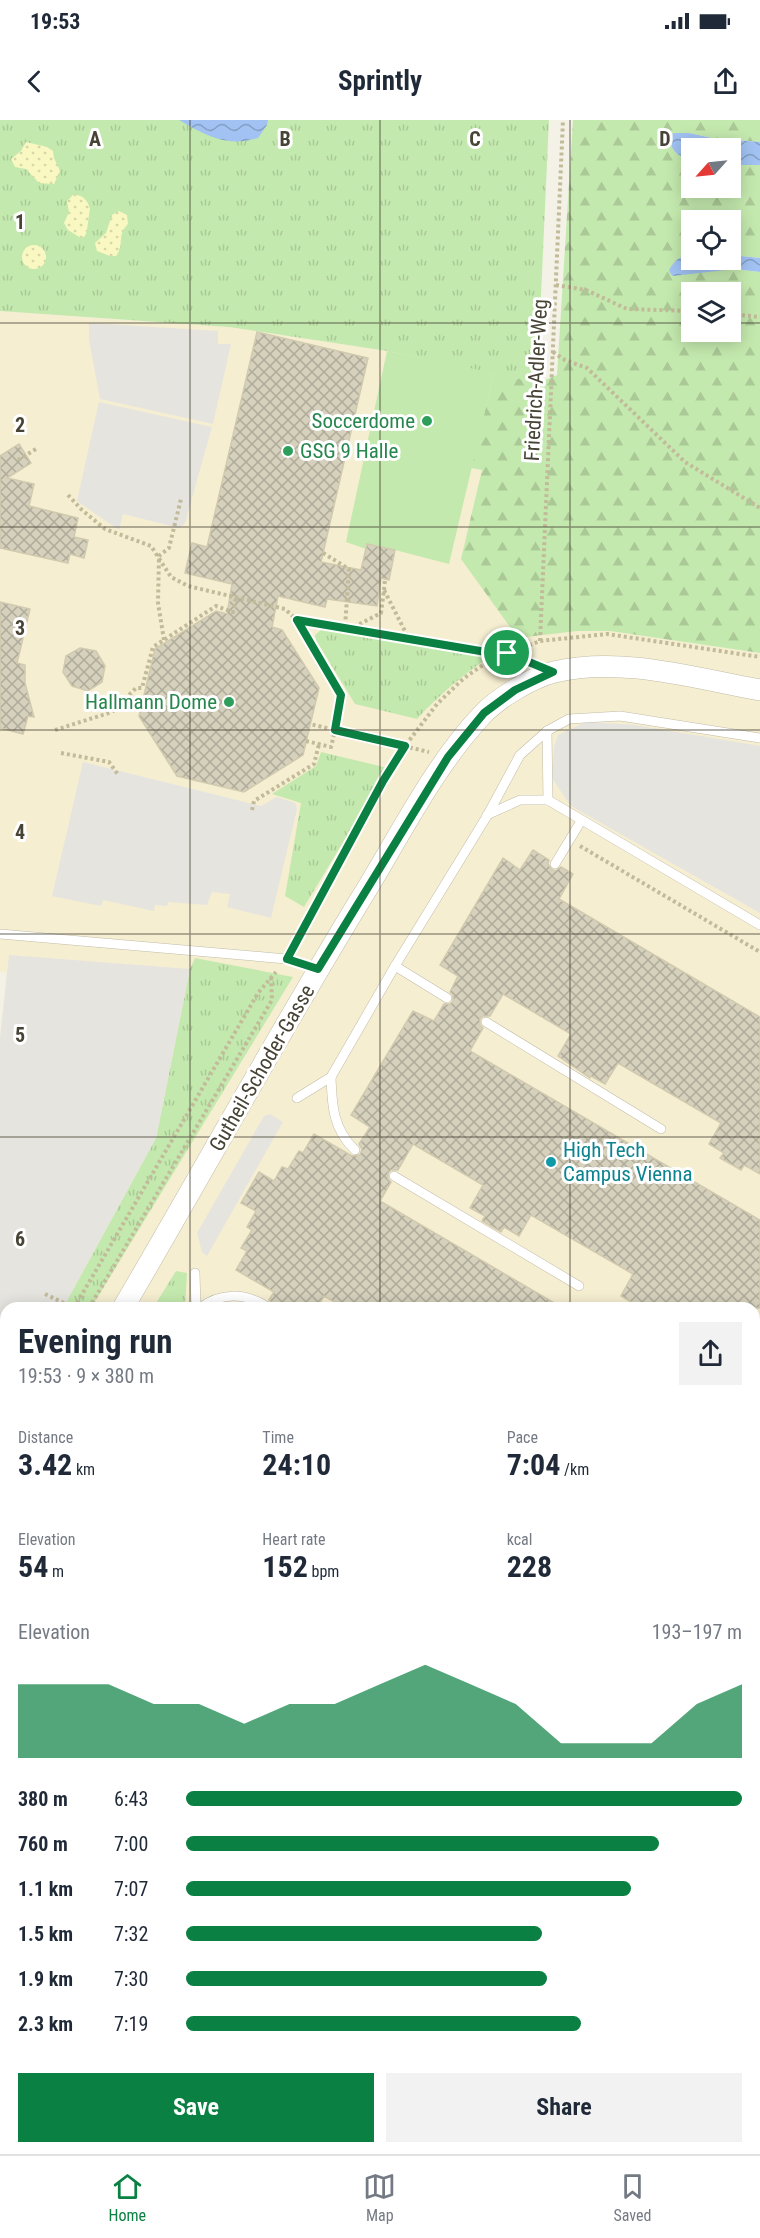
<!DOCTYPE html>
<meta charset="utf-8">
<style>
body{margin:0;font-family:"Roboto Condensed",sans-serif;background:#f2f2f3;color:#1f2937;height:100vh;display:flex;flex-direction:column;font-size:22px;white-space:nowrap}
*{box-sizing:border-box;margin:0}
p{font-size:20px;color:#747a83}
.icon{flex:none;width:33px;height:33px;fill:none;stroke:currentColor;stroke-width:2;stroke-linecap:round;stroke-linejoin:round}
.map{position:relative;flex:1;overflow:hidden}
.panel{position:absolute;left:0px;top:1182px;width:760px;height:852px;display:flex;flex-direction:column;background:#fff;border-radius:18px 18px 0 0;box-shadow:0 3px 15px #0003}
.panel>*{flex:none}
.needle{width:39px;rotate:243deg}
.tools{position:absolute;left:681px;top:18px;display:grid;gap:12px}
.tools a{display:grid;place-items:center;width:60px;height:60px;border-radius:0px;background:#fff;box-shadow:0 3px 15px #0003;font-size:30px}
.pin{position:absolute;display:grid;place-items:center;width:51px;height:51px;color:#fff;margin:-26px;border:3px solid #fff;border-radius:50%;box-shadow:0 2px 6px #0007}
.round{display:grid;place-items:center;flex:none;width:63px;height:63px;border-radius:0px;background:#f2f2f3}
.headline{display:flex;align-items:center;justify-content:space-between;height:102px;padding:0 18px}
h1{font-size:33px;font-weight:700;line-height:45px}
.figures{display:grid;grid-template-columns:repeat(3,1fr);gap:9px;height:102px;padding:6px 18px}
.figures div{display:grid;align-content:center}
.figures b{font-size:30px;font-weight:700}
.figures small{font-size:16px;font-weight:400}
.figures p{font-size:16px}
.chart{height:168px;padding:12px 18px}
.chart p{display:flex;justify-content:space-between}
.chart svg{width:100%;height:108px;margin-top:6px;fill:#0b8043;opacity:.7}
.action{display:flex;gap:12px;margin-top:auto;padding:12px 18px}
.action a{flex:1;height:69px;border-radius:0px;background:#0b8043;color:#fff;font-size:24px;font-weight:700;line-height:69px;text-align:center}
.action a+a{background:#f2f2f3;color:#1f2937}
ul{padding:0 18px;list-style:none;font-size:20px}
li{display:grid;grid-template-columns:96px 72px 1fr;align-items:center;height:45px}
li i{height:15px;border-radius:8px;background:#0b8043}
.status{display:flex;justify-content:space-between;align-items:center;height:42px;padding:0 30px;background:#fff;direction:ltr}
.status svg{height:16px;fill:currentColor}
header{display:flex;justify-content:space-between;align-items:center;height:78px;padding:0 18px;background:#fff;font-size:27px;font-weight:700}
.dock{display:flex;justify-content:space-around;align-items:center;height:84px;border-top:2px solid #e0e1e3;background:#fff;font-size:16px;color:#747a83}
.dock a{display:grid;justify-items:center;gap:3px}
.dock .current{color:#0b8043}
.map>svg:first-child{display:block}
</style>
<div class="status"><b>19:53</b><svg viewBox="0 0 49 12"><path d="M0 12V9h3v3zM5 12V6h3v6zM10 12V3h3v9zM15 12V0h3v12zM26 1h20v11H26zM47 4h2v5h-2z"/></svg></div>
<header><svg class="icon" aria-label="back" viewBox="0 0 24 24"><path d="M15 5l-7 7 7 7"/></svg>Sprintly<svg class="icon" aria-label="share" viewBox="0 0 24 24"><path d="M12 15V3M7 8l5-5 5 5M5 13v7h14v-7"/></svg></header>
<div class="map">
<svg width="760" height="2034" viewBox="0 0 760 2034">
<defs>
<pattern id="grass-tufts" width="24" height="20" patternUnits="userSpaceOnUse" patternTransform="scale(1.5)"><rect width="24" height="20" fill="#c4e9ae"/><path d="M3 7l-1-3M5 7V3M7 7l1-3M15 17l-1-3M17 17v-4M19 17l1-3" fill="none" stroke="#aac996"/></pattern>
<pattern id="forest-firs" width="22" height="20" patternUnits="userSpaceOnUse" patternTransform="scale(1.5)"><rect width="22" height="20" fill="#c4e9ae"/><path d="M5 1l3.5 6h-7zM16 11l3.5 6h-7z" fill="#aac996"/></pattern>
<pattern id="sand-dots" width="8" height="8" patternUnits="userSpaceOnUse" patternTransform="scale(1.5)"><rect width="8" height="8" fill="#f9f8c2"/><path d="M2 2h.1M6 6h.1" fill="none" stroke="#d7d6a7" stroke-width="1.8" stroke-linecap="round"/></pattern>
<pattern id="water-waves" width="16" height="10" patternUnits="userSpaceOnUse" patternTransform="scale(1.5)"><rect width="16" height="10" fill="#a1c2f2"/><path d="M0 5q4-4 8 0t8 0" fill="none" stroke="#859fc5"/></pattern>
<pattern id="building-cross-hatch" width="8" height="8" patternUnits="userSpaceOnUse" patternTransform="scale(1.5)"><rect width="8" height="8" fill="#d6d1bc"/><path d="M0 0l8 8M0 8l8-8" fill="none" stroke="#afab9a"/></pattern>
</defs>
<rect width="100%" height="100%" fill="#f4f2e7"/>
<g fill="#f6eed1">
<path d="M0,191l229,16 158,24 107,22 -22,95 11,2 -22,89 116,72h33l150,22v1063l-5,13 -1,-421h-748v77l-6,-4v-343l7,-65 -7,-1z"/>
<path d="M6,1331v390l-6,-11v-368z"/>
</g>
<g fill="url(#grass-tufts)">
<path d="M0,0h549l-12,263 -150,-32 -158,-24 -229,-16z"/>
<path d="M322,509l170,26c-28,19 -52,39 -75,64l-62,-15 -39,-64 -1,-5z"/>
<path d="M321,632l67,16 -84,139 -19,-11 16,-93 -29,-9 44,-28z"/>
<path d="M195,838l98,19 -202,331h-28l93,-170 34,-169z"/>
<path d="M176,1151l11,2 -2,35h-32z"/>
<path d="M6,1448v111l-6,9v-105z"/>
</g>
<path fill="url(#forest-firs)" fill-rule="evenodd" d="M573,0h187v22l-48,-4 -23,-5h-16c-7,16 5,23 18,27l1,28h38l1,-23h29v93l-29,-3 -1,-35h-38l-1,34 -9,2 -9,19 62,-6 25,3v381l-150,-22h-33l-59,7 -57,-79 21,-89 -11,-2 23,-95 43,10 20,-8zM692,172h38v40h-38z"/>
<g fill="url(#sand-dots)">
<path d="M26,22l21,5 6,4 1,7 6,13 -6,13 -15,-1 -13,-14 -11,-2 -4,-8 10,-8z"/>
<path d="M73,75c9,-1 15,5 17,14 -2,9 -2,21 -5,27l-4,2 -13,-8 -4,-7 5,-11 -2,-11z"/>
<path d="M119,91l8,4 1,9c-12,12 -3,21 -12,32h-6l-13,-5 -2,-8 11,-10 6,-18z"/>
<circle cx="34" cy="137" r="12"/>
</g>
<g fill="#c4e9ae">
<path d="M387,231l107,22 -45,191 -54,-14 -6,30 -29,-7 6,-24 -20,-7z"/>
<path d="M0,1261l6,4v66l-6,11z"/>
</g>
<g fill="#e5e4df">
<path d="M89,203l129,8v13h13l-18,80 -113,-25 -11,-59z"/>
<path d="M99,282l113,25 -27,96 -6,5 -56,-14 -4,16 -42,-29z"/>
<path d="M586,602l49,3 125,21v167l-189,-107 -19,-28 2,-31 4,-12z"/>
<path d="M83,642l178,44 16,-9 18,6 2,6 -26,109 -44,-11 3,-13 -18,-2 -5,13 -39,-3 -1,4 -12,-1 -1,6 -51,-11 -2,6 -49,-10z"/>
<path d="M9,835l181,14 -34,169 -93,170h-57v77l-6,-4v-343z"/>
<path d="M270,994l13,8 -76,134 -5,-4 -5,-19 67,-117z"/>
<path d="M6,1619v227l-6,-1v-221z"/>
</g>
<g fill="url(#water-waves)">
<path d="M179,0h89l-1,5 -9,13c-31,10 -53,-3 -79,-18z"/>
<path d="M673,13h16l23,5 48,4v23h-29l-1,-17h-38l-1,12c-13,-4 -25,-11 -18,-27z"/>
<path d="M691,134l1,6h38l1,-5 29,3v14l-25,-3 -62,7 -3,-3 -1,-3c6,-10 11,-14 22,-16z"/>
</g>
<g fill="url(#building-cross-hatch)" stroke="#d1caaf" stroke-width="1.5">
<path d="M257,212l111,26 -47,204 40,8 6,-26 28,6 -6,30 -8,-2 -4,28 -50,-7 -2,8 -47,-11 -6,31 10,3 37,58 -16,67 -59,37 -67,-16 -38,-60 16,-67 61,-38 11,3 5,-30 -47,-11 7,-30 15,4z"/>
<path d="M19,324l12,19 -24,15 27,6 -5,22 49,12 -4,19 14,3 -4,18 -14,-4 -2,9 -68,-15v-92z"/>
<path d="M0,482l30,7 -13,54 8,2v18l9,34 -6,-1 -5,18 -23,-6z"/>
<path d="M80,528l16,3 9,15 -3,16 -14,9 -16,-5 -9,-14 3,-16z"/>
<path d="M533,730l16,10 -1,4 3,5 4,2 6,-4 12,7 -14,25 201,118v157l-16,-9 -3,5 -21,-12 4,-5 -15,-9 12,-21 -103,-60 -13,21 -14,-8 -1,2 -32,-22 13,-22 -68,-40 -13,22h-7l-3,3v6l3,3 -13,23 290,169v88h-119l-20,-12 12,-22 -102,-59 -12,21 -15,-9 -3,5 -19,-11 3,-5 -15,-8 13,-23 -70,-41 -15,26h-7l-3,3v6l3,3 -11,19 183,107h-218l-21,-12 -7,12h-45v-5l-3,-3 5,-8 -38,-22 11,-19 -6,-3 11,-18 -5,-3 9,-16 -15,-8 18,-31 15,9 8,-14 6,2 11,-18 4,2 11,-19 38,22 8,-1 2,-6 -3,-5 11,-17 -19,-12 62,-104 21,10 10,-17h6l3,-3v-6l-3,-3 8,-16 -18,-11 63,-107 17,12z"/>
</g>
<g fill="none" stroke-linecap="round" stroke-linejoin="round">
<g stroke="#c0bca9" stroke-width="10">
<g id="service">
<path d="M760,618l-140,-22 -51,3 -22,12 1,69 212,125"/>
<path d="M487,695l33,-15h28"/>
<path d="M555,744l26,-43"/>
<path d="M0,814l287,25 31,10"/>
<path d="M395,846l52,32"/>
<path d="M486,902l175,107"/>
<path d="M331,957c1,29 2,52 24,73"/>
<path d="M297,978l34,-21 64,-111 92,-150 33,-61 27,-24"/>
<path d="M394,1056l185,110"/>
<path d="M195,1153l1,35"/>
<path d="M200,1188c21,-16 44,-15 66,-2"/>
<path d="M754,1500l6,-9"/>
<path d="M0,1733l6,-1"/>
</g>
</g>
<g stroke="#c0bca9" stroke-width="20">
<g id="minor">
<path d="M0,1970l6,2"/>
<path d="M620,2028l27,6"/>
</g>
</g>
<g stroke="#c0bca9" stroke-width="22">
<g id="tertiary">
<path d="M123,1188c81,-138 158,-279 242,-416 36,-59 70,-127 117,-177 16,-17 49,-37 72,-43 67,-16 140,6 206,18"/>
<path d="M0,1405l6,-12"/>
</g>
</g>
<g stroke="#c2bb9a" stroke-width="4" stroke-dasharray="3 3" stroke-linecap="butt">
<path d="M556,165l30,5 41,19 65,2"/>
<path d="M730,194l30,3"/>
<path d="M553,232l12,8 22,8 98,94 75,46"/>
<path d="M18,340l18,-11"/>
<path d="M68,375l14,15 23,19 46,17 20,31 17,9 97,23 12,11 44,75 -6,35 -25,-6"/>
<path d="M323,433l26,16 -4,58"/>
<path d="M384,470l1,-11"/>
<path d="M297,500l195,33h15l21,9"/>
<path d="M354,507l27,-14 3,-23 24,47"/>
<path d="M164,520l-6,-37 1,-47 10,-8 12,-49"/>
<path d="M540,521l23,-521"/>
<path d="M55,610l57,-18 24,-24h6l11,-41 63,-41 17,6 3,-14"/>
<path d="M306,621l25,6 4,-17 94,22"/>
<path d="M61,633l48,9 10,14"/>
<path d="M252,690l2,-9 60,-37 5,-20"/>
<path d="M580,726l180,106"/>
<path d="M292,829l91,-168 22,-35 32,-42 26,-25 24,-17 53,-21 67,-7 153,23"/>
<path d="M45,1174l23,11h7"/>
<path d="M74,1188l184,-315 18,-21"/>
<path d="M89,1188l183,-308 -1,-22"/>
<path d="M0,1311l6,-10"/>
<path d="M0,1342l6,-11"/>
<path d="M0,1587l6,4"/>
<path d="M0,2015l6,4"/>
<path d="M28,2028l11,3 86,-3"/>
<path d="M469,2028h87"/>
</g>
<use href="#service" stroke="#fff" stroke-width="9"/>
<use href="#minor" stroke="#fff" stroke-width="18"/>
<use href="#tertiary" stroke="#fff" stroke-width="21"/>
<g stroke="#969696" stroke-width="1.5">
<path d="M754,1958l6,-18"/>
<path d="M754,1997l6,-18"/>
<path d="M731,2034l2,-6"/>
<path d="M743,2034l2,-6"/>
</g>
<g stroke="#969696" stroke-width="4.5" stroke-dasharray="8 8" stroke-linecap="butt">
<path d="M754,1678l6,-13"/>
<path d="M754,1711l6,-13"/>
<path d="M754,1796l6,-15"/>
<path d="M754,1844l6,-17"/>
<path d="M677,2034l2,-6"/>
<path d="M693,2034l2,-6"/>
</g>
<path stroke="#c2bb9a" stroke-width="4" stroke-dasharray="3 3" stroke-linecap="butt" d="M723,2028l30,6"/>
</g>
<g fill="none" stroke-linecap="round" stroke-linejoin="round">
<g stroke="#fff" stroke-width="12">
<path id="route" d="M297,500l195,33h15l46,19 -38,18 -31,23 -36,44 -130,212 -31,-10 96,-178 22,-35 -70,-16 6,-35z"/>
</g>
<use href="#route" stroke="#0b8043" stroke-width="8"/>
</g>
<path fill="none" stroke="#474436" stroke-width="1.5" stroke-opacity="0.55" d="M190,0v1188M380,0v1188M570,0v1188M0,203h692M730,203h30M0,407h760M0,610h760M0,814h760M0,1017h760M0,1220h6M754,1220h6M0,1424h6M754,1424h6M0,1627h6M754,1627h6M0,1831h6M754,1831h6M190,2028v6M380,2028v6M570,2028v6"/>
<g fill="#2e9e5b" stroke="#fff" stroke-width="2">
<circle cx="427" cy="301" r="6"/>
<circle cx="288" cy="331" r="6"/>
<circle cx="229" cy="582" r="6"/>
</g>
<circle fill="#0f9aa8" stroke="#fff" stroke-width="2" cx="551" cy="1042" r="6"/>
<g text-anchor="middle" stroke-width="6" stroke-linejoin="round" paint-order="stroke">
<g font-size="21" fill="#474436" stroke="#fff">
<text transform="translate(536 260) rotate(-87)" y="7">Friedrich-Adler-Weg</text>
<text transform="translate(262 948) rotate(-60)" y="7">Gutheil-Schoder-Gasse</text>
</g>
<g font-size="21" fill="#27864d" stroke="#fff" text-anchor="end">
<text x="415" y="308">Soccerdome</text>
<text x="300" y="338" text-anchor="start">GSG 9 Halle</text>
<text x="217" y="589">Hallmann Dome</text>
</g>
<g font-size="21" fill="#0d838f" stroke="#fff" text-anchor="start">
<text x="563" y="1037">High Tech<tspan x="563" dy="24">Campus Vienna</tspan></text>
</g>
</g>
<g font-size="20" text-anchor="middle" font-weight="bold" fill="#474436" stroke="#fff" stroke-width="6" stroke-linejoin="round" paint-order="stroke">
<text x="95" y="26">A</text>
<text x="285" y="26">B</text>
<text x="475" y="26">C</text>
<text x="665" y="26">D</text>
<text x="20" y="109">1</text>
<text x="20" y="312">2</text>
<text x="20" y="515">3</text>
<text x="20" y="719">4</text>
<text x="20" y="922">5</text>
<text x="20" y="1126">6</text>
</g>
</svg>
<div class="tools">
<a><svg class="needle" viewBox="-14 -14 28 28"><path d="M0-13l5 13h-10z" fill="#e53935"/><path d="M0 13l5-13h-10z" fill="#747a83"/></svg></a>
<a><svg class="icon" aria-label="locate" viewBox="0 0 24 24"><circle cx="12" cy="12" r="6"/><path d="M12 2v4M12 18v4M2 12h4M18 12h4"/></svg></a>
<a><svg class="icon" aria-label="layers" viewBox="0 0 24 24"><path d="M12 4l9 5-9 5-9-5zM3 14l9 5 9-5"/></svg></a>
</div>
<div class="pin" style="left:507px;top:533px;background:#1e9e55"><svg class="icon" aria-label="arrive" viewBox="0 0 24 24"><path d="M6 21V4h12l-3 4 3 4H6"/></svg></div>
<section class="panel">
<div class="headline"><div><h1>Evening run</h1><p>19:53 · 9 × 380 m</p></div><a class="round"><svg class="icon" aria-label="share" viewBox="0 0 24 24"><path d="M12 15V3M7 8l5-5 5 5M5 13v7h14v-7"/></svg></a></div>
<div class="figures">
<div><p>Distance</p><b>3.42<small> km</small></b></div>
<div><p>Time</p><b>24:10</b></div>
<div><p>Pace</p><b>7:04<small> /km</small></b></div>
</div>
<div class="figures">
<div><p>Elevation</p><b>54<small> m</small></b></div>
<div><p>Heart rate</p><b>152<small> bpm</small></b></div>
<div><p>kcal</p><b>228</b></div>
</div>
<div class="chart"><p><span>Elevation</span>193–197 m</p>
<svg viewBox="0 0 160 44" preserveAspectRatio="none"><path d="M0 44V14L10 14L20 14L30 22L40 22L50 30L60 22L70 22L80 14L90 6L100 14L110 22L120 38L130 38L140 38L150 22L160 14V44z"/></svg>
</div>
<ul>
<li><b>380 m</b>6:43<i style="width:100%"></i></li>
<li><b>760 m</b>7:00<i style="width:85%"></i></li>
<li><b>1.1 km</b>7:07<i style="width:80%"></i></li>
<li><b>1.5 km</b>7:32<i style="width:64%"></i></li>
<li><b>1.9 km</b>7:30<i style="width:65%"></i></li>
<li><b>2.3 km</b>7:19<i style="width:71%"></i></li>
</ul>
<div class="action"><a>Save</a><a>Share</a></div>
</section>
</div>
<nav class="dock">
<a class="current"><svg class="icon" aria-label="home" viewBox="0 0 24 24"><path d="M3 11l9-7 9 7M6 9v11h12V9"/></svg>Home</a>
<a><svg class="icon" aria-label="map" viewBox="0 0 24 24"><path d="M3 6l6-2 6 2 6-2v14l-6 2-6-2-6 2zM9 4v14M15 6v14"/></svg>Map</a>
<a><svg class="icon" aria-label="saved" viewBox="0 0 24 24"><path d="M7 4h10v16l-5-4-5 4z"/></svg>Saved</a>
</nav>
